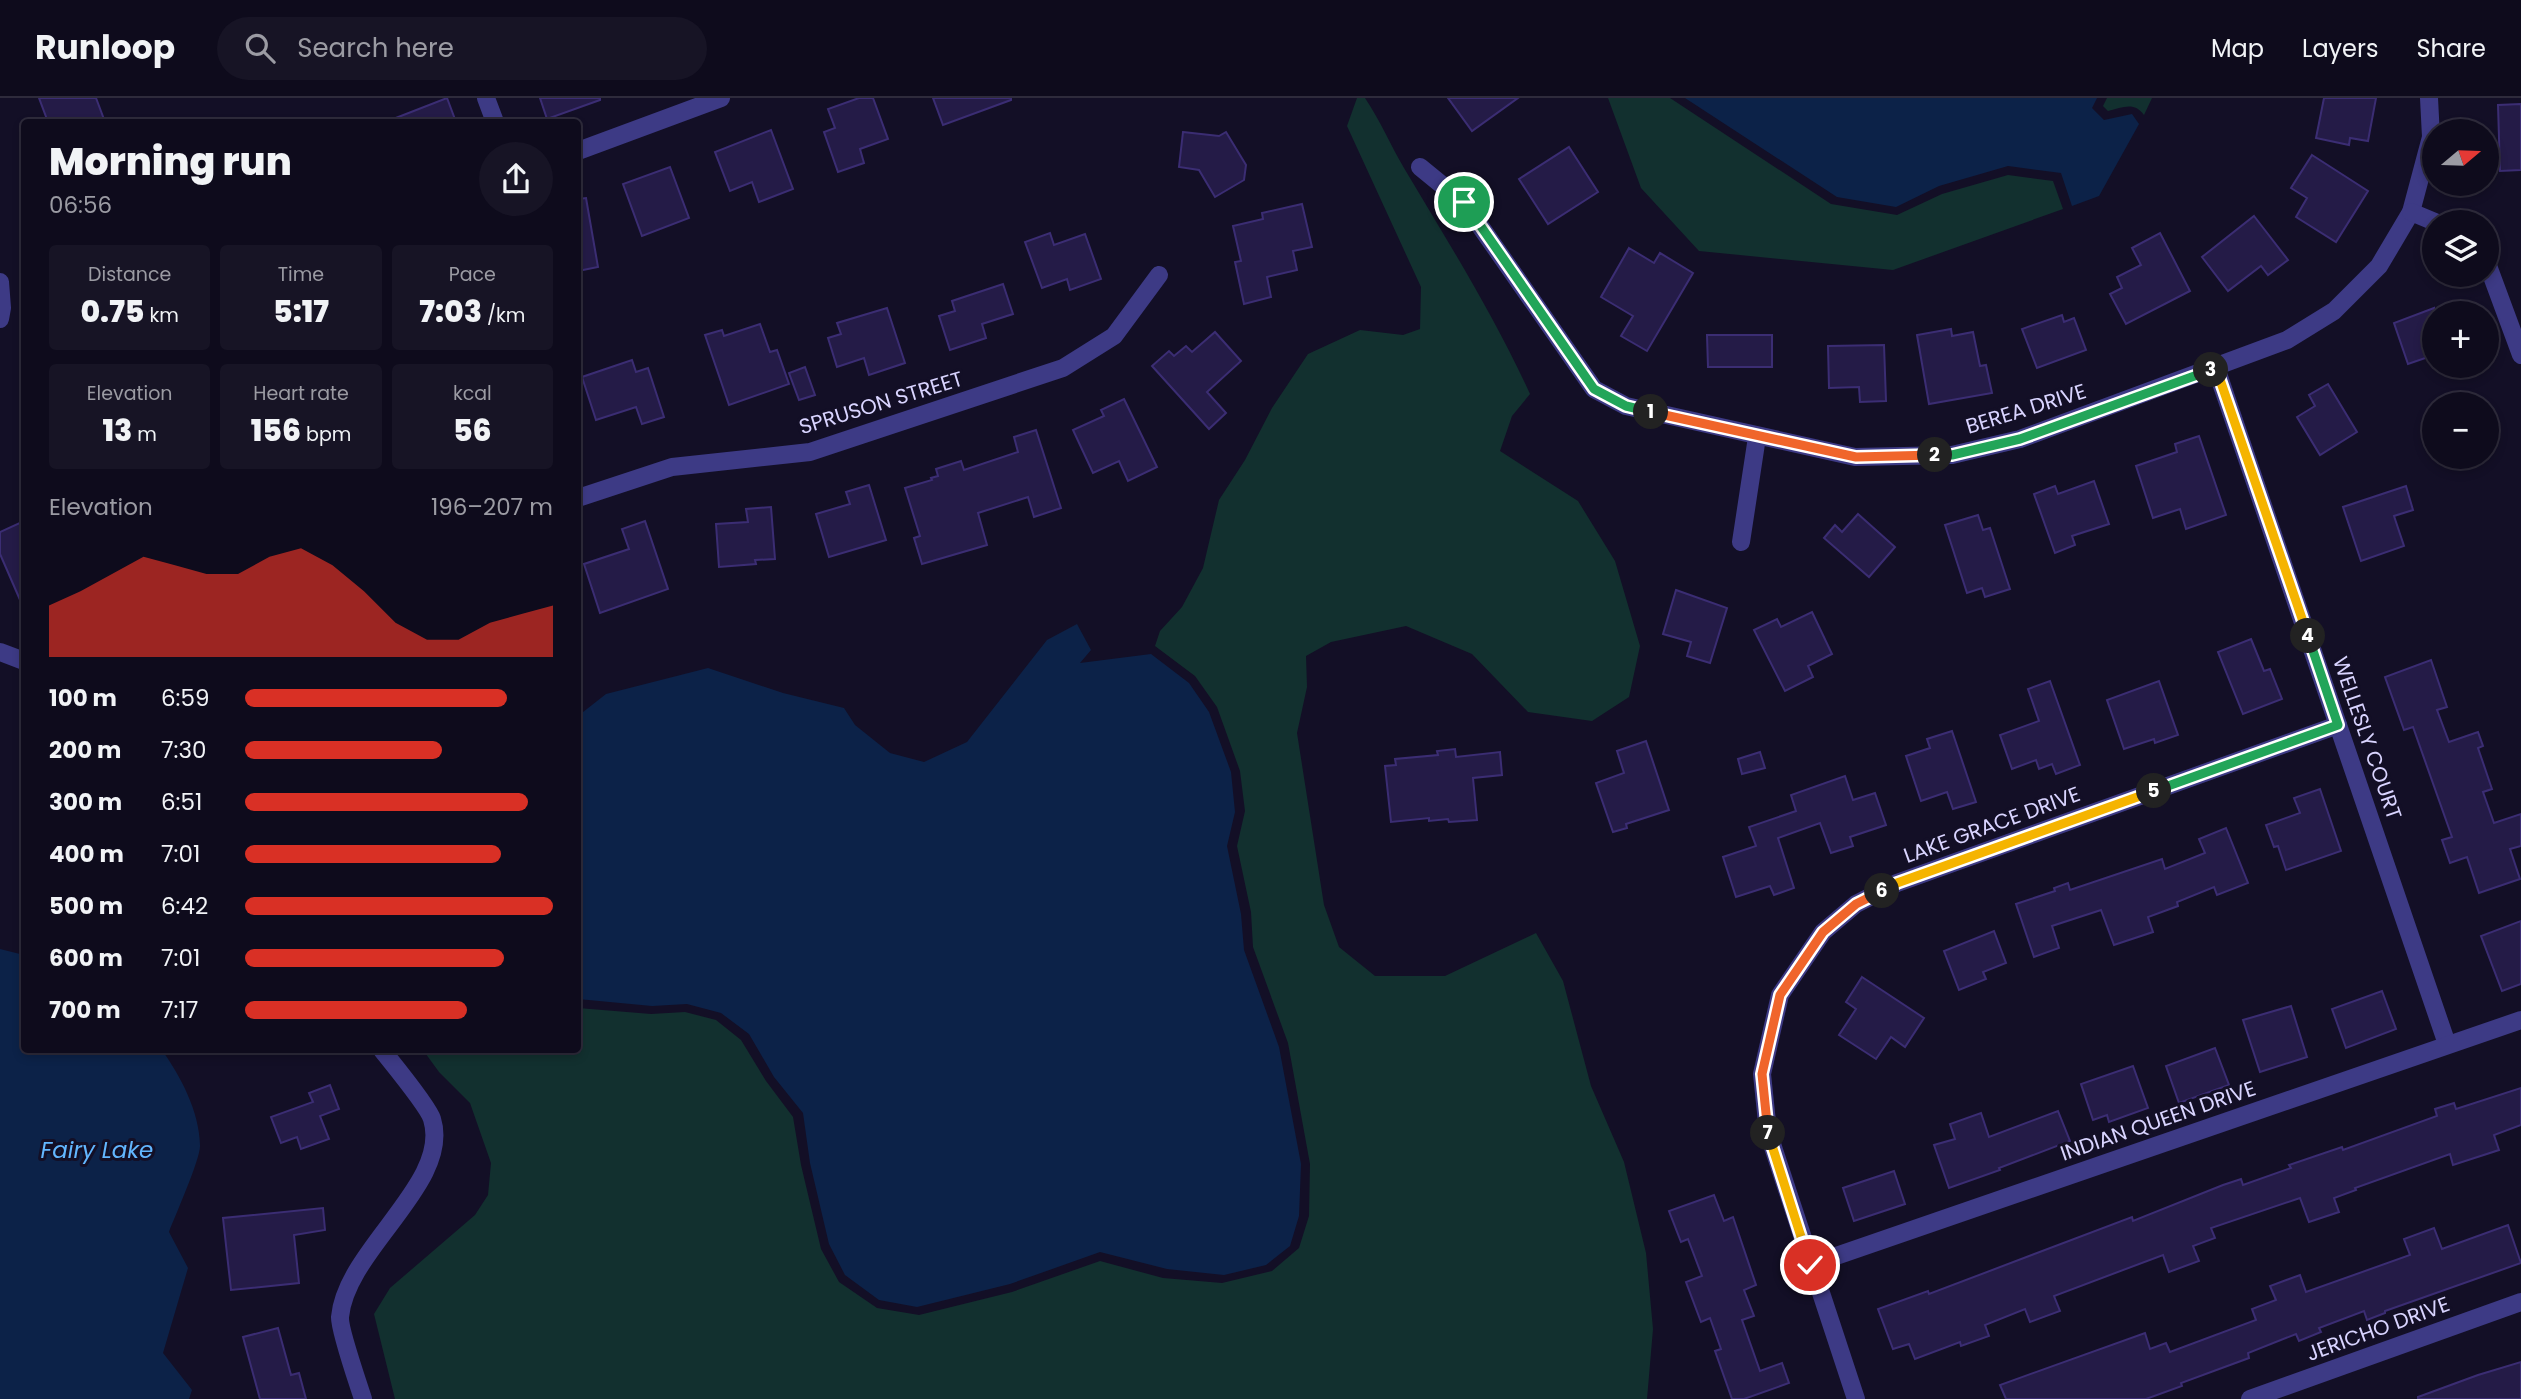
<!DOCTYPE html>
<meta charset="utf-8">
<style>
body{margin:0;font-family:Poppins,sans-serif;background:#171425;color:#f1f3f6;height:100vh;display:flex;flex-direction:column;font-size:26px;white-space:nowrap}
*{box-sizing:border-box;margin:0}
p{font-size:23px;color:#9b9ba3}
.icon{flex:none;width:38px;height:38px;fill:none;stroke:currentColor;stroke-width:2;stroke-linecap:round;stroke-linejoin:round}
.map{position:relative;flex:1;overflow:hidden}
.panel{position:absolute;left:21px;top:21px;width:560px;height:934px;display:flex;flex-direction:column;background:#0e0b1c;border-radius:7px;box-shadow:0 4px 10px #0003,0 0 0 2px #2e2b3b}
.panel>*{flex:none}
.needle{width:46px;rotate:71deg}
.buttons{position:absolute;left:2422px;top:21px;display:grid;gap:14px}
.buttons a{display:grid;place-items:center;width:77px;height:77px;border-radius:50%;background:#0e0b1c;box-shadow:0 4px 10px #0003,0 0 0 2px #2e2b3b;font-size:35px}
.pin{position:absolute;display:grid;place-items:center;width:60px;height:60px;color:#fff;margin:-30px;border:4px solid #fff;border-radius:50%;box-shadow:0 2px 7px #0007}
.km{position:absolute;width:35px;height:35px;margin:-18px;border-radius:50%;background:#222;color:#fff;font-size:19px;line-height:35px;text-align:center}
.round{display:grid;place-items:center;flex:none;width:74px;height:74px;border-radius:37px;background:#171425}
.headline{display:flex;align-items:center;justify-content:space-between;height:119px;padding:0 28px}
h1{font-size:38px;font-weight:800;line-height:52px}
.stats{display:grid;grid-template-columns:repeat(3,1fr);gap:10px;height:119px;padding:7px 28px}
.stats div{display:grid;align-content:center;border-radius:7px;background:#171425;text-align:center}
.stats b{font-size:30px;font-weight:800}
.stats small{font-size:19px;font-weight:400}
.stats p{font-size:19px}
.chart{height:196px;padding:14px 28px}
.chart p{display:flex;justify-content:space-between}
.chart svg{width:100%;height:126px;margin-top:7px;fill:#d93025;opacity:.7}
ul{padding:0 28px;list-style:none;font-size:23px}
li{display:grid;grid-template-columns:112px 84px 1fr;align-items:center;height:52px}
li i{height:18px;border-radius:9px;background:#d93025}
header{display:flex;align-items:center;gap:42px;box-sizing:border-box;height:98px;padding:0 35px;background:#0e0b1c;border-bottom:2px solid #2e2b3b}
header strong{font-size:33px}
nav{display:flex;gap:38px;margin-inline-start:auto;font-size:24px}
.search{width:490px;height:63px;background:#171425;display:flex;align-items:center;gap:18px;box-sizing:border-box;padding:0 24px;border-radius:38px;color:#9b9ba3;font-size:26px}
.map>svg:first-child{display:block}
</style>
<header>
<strong>Runloop</strong>
<div class="search"><svg class="icon" aria-label="search" viewBox="0 0 24 24"><circle cx="10" cy="10" r="6"/><path d="M15 15l6 6"/></svg>Search here</div>
<nav><a>Map</a><a>Layers</a><a>Share</a></nav>
</header>
<div class="map">
<svg width="2521" height="1301" viewBox="0 0 2521 1301">
<rect width="100%" height="100%" fill="#130f26"/>
<g fill="#12302f">
<path d="M1357,0h8c15,22 26,48 39,70 44,74 90,147 126,226l-18,22 -12,35 78,50 37,60 25,85 -11,51 -37,24 -64,-9 -56,-58 -66,-28 -75,16 -25,14 1,31 -10,46 27,172 15,42 36,29h70l91,-43 27,48 28,105 33,76 22,91 7,76 -6,70h-1252l-21,-85 16,-26 85,-73 13,-20 3,-32 -21,-60 -31,-31 -16,-22h155v-42l73,6 34,-2 31,8 25,20 25,41 27,36 8,48 20,84 18,33 38,26 42,7 93,-23 88,-31 63,17 59,5 50,-12 27,-23 10,-32 1,-52 -22,-121 -35,-96 -2,-35 -14,-66 8,-35 -5,-40 -23,-64 -22,-31 -40,-30 5,-15 22,-24 21,-39 16,-68 26,-40 27,-52 36,-54 52,-24 43,5 17,-6 1,-42 -74,-161z"/>
<path d="M1608,0h62l161,106 66,11 45,-21 66,-19 45,6 10,28 -170,61 -194,-19 -58,-63z"/>
<path d="M2107,0h45l-8,17c-10,-14 -22,-7 -36,-4l-5,-5z"/>
</g>
<g fill="#0c2248">
<path d="M1685,0h412l-5,10 12,12 28,-6 7,10 -40,72 -27,10 -11,-33 -53,-7 -69,20 -43,21 -59,-10z"/>
<path d="M1077,526l14,26 -11,13 71,-9 38,29 20,29 22,60 4,40 -8,34 14,68 3,36 35,97 22,117 -2,52 -9,30 -24,19 -42,10 -57,-6 -67,-17 -90,32 -93,23 -38,-7 -34,-25 -16,-31 -19,-81 -7,-50 -29,-36 -25,-43 -28,-21 -34,-9 -35,2 -74,-7v-283l28,-22 102,-26 75,25 61,15 11,17 35,28 34,9 43,-20 80,-102z"/>
<path d="M0,851l24,6v95h138c19,27 37,61 38,95 1,13 -25,71 -31,87l19,36 -25,85 29,37 -3,9h-189z"/>
</g>
<g fill="#241b47" stroke="#3b2d73" stroke-width="2">
<path d="M39,0h57l9,24h-57z"/>
<path d="M447,0l9,24h-68v-1z"/>
<path d="M540,0h60v2l-53,19z"/>
<path d="M859,0h14l15,41 -28,10 4,14 -26,9 -14,-40 11,-4 -7,-19z"/>
<path d="M933,0h78v2l-68,25z"/>
<path d="M1448,0h70l-46,33z"/>
<path d="M2324,0h52l-8,43 -18,-3 -1,7 -33,-7z"/>
<path d="M2521,6v66l-21,1 -2,-66z"/>
<path d="M771,32l22,59 -34,13 -7,-20 -22,9 -15,-39z"/>
<path d="M1183,34l36,4 7,-4 20,33 -2,15 -29,17 -16,-27 -20,-3z"/>
<path d="M1569,49l29,45 -50,32 -29,-45z"/>
<path d="M2312,57l56,36 -32,51 -40,-25 11,-19 -16,-10z"/>
<path d="M670,69l19,51 -47,18 -19,-52z"/>
<path d="M586,100l12,69 -20,4v-72z"/>
<path d="M1302,106l10,43 -19,4 4,19 -30,7 4,20 -27,7 -9,-42 6,-1 -8,-35 30,-7 -1,-6z"/>
<path d="M2254,118l34,44 -20,15 -7,-9 -33,25 -26,-34z"/>
<path d="M1050,135l4,12 31,-11 16,45 -31,11 -3,-11 -25,9 -17,-46z"/>
<path d="M2160,135l30,58 -64,33 -16,-30 12,-6 -5,-11 24,-12 -9,-17z"/>
<path d="M1629,150l25,15 6,-10 33,20 -46,78 -26,-15 12,-20 -32,-19z"/>
<path d="M1003,186l10,30 -31,10 4,14 -36,12 -11,-34 16,-5 -3,-10z"/>
<path d="M887,210l18,55 -36,12 -5,-17 -27,9 -9,-29 13,-4 -4,-11z"/>
<path d="M2434,210v47l-26,9 -14,-41z"/>
<path d="M2062,217l2,7 10,-4 12,32 -49,18 -15,-39z"/>
<path d="M760,226l10,28 7,-2 12,34 -60,21 -24,-70 17,-5 2,6z"/>
<path d="M1951,231l1,7 21,-4 7,34 6,-1 6,28 -63,11 -12,-69z"/>
<path d="M1215,234l26,29 -34,31 19,21 -17,16 -57,-63 17,-15 5,5 12,-10 6,6z"/>
<path d="M1707,237h65v32h-64z"/>
<path d="M1884,247l2,56 -26,1 -1,-15 -30,1 -1,-42z"/>
<path d="M632,262l4,12 12,-4 16,49 -22,7 -6,-17 -40,13 -14,-43z"/>
<path d="M805,269l10,28 -16,5 -10,-27z"/>
<path d="M2328,286l29,48 -37,23 -23,-38 18,-11 -6,-11z"/>
<path d="M1124,301l33,68 -29,14 -9,-20 -26,12 -20,-43 31,-14 -3,-6z"/>
<path d="M1036,332l25,78 -27,9 -6,-20 -50,16 9,32 -65,19 -8,-26 6,-2 -15,-48 27,-8 -1,-2 7,-2 -2,-7 25,-8 3,9 54,-18 -4,-15z"/>
<path d="M2199,338l27,79 -40,14 -6,-20 -27,9 -17,-52 41,-14 -2,-8z"/>
<path d="M2094,383l15,43 -37,12 3,9 -20,8 -21,-59 21,-8 3,8z"/>
<path d="M869,387l17,55 -57,17 -13,-43 34,-10 -4,-12z"/>
<path d="M2406,388l7,24 -19,6 10,30 -43,15 -18,-54z"/>
<path d="M771,409l4,52 -20,1 1,4 -37,3 -3,-43 32,-2 -2,-13z"/>
<path d="M1858,416l37,33 -26,30 -45,-39 11,-13 7,7z"/>
<path d="M1978,417l5,15 7,-2 20,61 -25,8 -3,-9 -15,5 -22,-68z"/>
<path d="M24,423v88l-24,-55v-22z"/>
<path d="M645,423l23,68 -68,24 -16,-49 45,-15 -7,-20z"/>
<path d="M1676,492l51,18 -17,55 -23,-7 4,-14 -28,-8z"/>
<path d="M1812,514l20,42 -24,12 5,11 -28,14 -31,-61 23,-11 4,8z"/>
<path d="M2251,541l13,32 6,-2 12,30 -39,15 -25,-62z"/>
<path d="M2431,562l16,47 -10,3 12,32 29,-10 5,14 -5,2 14,41 -9,3 11,31 27,-9v32l-11,3 10,30 -41,14 -12,-36 -17,6 -8,-23 10,-3 -39,-110 -9,3 -19,-53z"/>
<path d="M2050,583l30,84 -24,9 -4,-10 -13,5 -3,-9 -24,9 -12,-34 39,-14 -11,-32z"/>
<path d="M2159,583l19,54 -23,8 -1,-4 -30,10 -17,-49z"/>
<path d="M1952,633l24,71 -23,7 -6,-17 -26,9 -15,-45 24,-8 -3,-9z"/>
<path d="M1646,643l23,69 -43,14 1,4 -14,4 -17,-49 28,-10 -7,-22z"/>
<path d="M1455,651l1,8 44,-5 2,23 -29,3 4,42 -28,2 -1,-3 -19,2v-3l-38,4 -6,-56 11,-1 -1,-6 43,-4 -1,-4z"/>
<path d="M1760,654l5,16 -23,6 -4,-15z"/>
<path d="M1845,678l8,24 22,-7 11,32 -36,12 3,9 -22,7 -11,-30 -42,15 16,50 -20,7 -4,-9 -34,11 -13,-40 33,-11 -7,-19 47,-16 -5,-16z"/>
<path d="M2320,691l21,62 -55,19 -8,-24 -4,1 -8,-22 34,-12 -6,-15z"/>
<path d="M2226,730l22,55 -31,12 -3,-8 -37,15 1,4 -30,11 5,15 -39,13 -13,-35 -49,16 7,22 -25,9 -18,-53 39,-13 -1,-3 14,-5 2,7 92,-31 3,10 40,-16 -6,-14z"/>
<path d="M2521,823v63l-19,7 -21,-55z"/>
<path d="M1994,833l12,32 -23,9 3,7 -27,11 -15,-39z"/>
<path d="M1862,879l62,41 -19,29 -14,-10 -15,22 -37,-24 17,-26 -10,-7z"/>
<path d="M2382,893l14,38 -50,19 -14,-39z"/>
<path d="M2291,908l16,51 -47,15 -17,-52z"/>
<path d="M2215,950l14,37 -50,18 -13,-37z"/>
<path d="M2133,968l15,42 -39,14 -2,-7 -14,5 -12,-36z"/>
<path d="M330,987l9,24 -19,7 9,23 -28,10 -4,-12 -16,6 -10,-26 42,-15 -4,-9z"/>
<path d="M2521,990v37l-27,10 5,15 -46,15 -3,-11 -95,34 1,2 -22,8 5,14 -30,10 -9,-24 -89,30 4,10 -22,8 6,15 -30,11 -6,-17 -109,41 6,15 -30,11 -5,-13 -40,16 4,11 -28,10 -1,-4 -45,17 -6,-15 -16,5 -15,-40 50,-18 1,3 203,-77 1,4 90,-36 18,-6 2,6 48,-17 -2,-3 53,-18 1,3 94,-34 -2,-7 19,-6 2,6z"/>
<path d="M2058,1013l12,30 -71,27 1,2 -51,18 -15,-43 21,-6 -5,-15 31,-11 8,24z"/>
<path d="M1894,1073l11,33 -51,17 -11,-33z"/>
<path d="M1714,1097l10,26 9,-4 23,68 -12,5 10,26 -12,4 18,51 22,-8 7,20 -45,16h-12l-17,-48 6,-2 -11,-31 -9,4 -15,-40 16,-6 -14,-37 -7,3 -12,-31z"/>
<path d="M323,1110l2,22 -31,5 5,48 -68,7 -8,-72z"/>
<path d="M2508,1127l13,38 -136,48v2l-18,7 -3,-9 -45,17 2,4 -22,9 -3,-7 -48,19 1,5 -68,25 1,3 -36,13h-140l-6,-14 145,-52 5,16 16,-6 4,9 86,-32 -4,-11 24,-9 -6,-14 30,-11 6,17 104,-37 -6,-16 30,-11 8,21z"/>
<path d="M278,1230l13,47 8,-2 7,26h-46l-17,-62z"/>
<path d="M2521,1264v37h-103v-2l60,-22z"/>
</g>
<g fill="none" stroke-linecap="round" stroke-linejoin="round">
<g stroke="#3d3a85" stroke-width="18">
<path d="M486,0l9,24"/>
<path d="M578,53l143,-53"/>
<path d="M1420,69l44,36 130,186 32,17 229,51 97,-2 68,-16 267,-99 47,-29 45,-45 32,-54 20,-75 -2,-39"/>
<path d="M2411,114l24,10"/>
<path d="M2487,165l34,92"/>
<path d="M0,184l2,26 -2,11"/>
<path d="M2216,270l231,676"/>
<path d="M578,400l94,-31 138,-15 253,-84 51,-32 45,-61"/>
<path d="M1741,444l16,-105"/>
<path d="M0,554l24,9"/>
<path d="M1810,1167l711,-245"/>
<path d="M363,1301c-5,-16 -24,-70 -23,-82 6,-68 112,-134 92,-198 -4,-13 -39,-55 -50,-69"/>
<path d="M1856,1301l-88,-267 -6,-58 18,-79 43,-63 33,-28 41,-21 441,-158"/>
<path d="M2250,1301l271,-97"/>
</g>
</g>
<g fill="none" stroke-linecap="round" stroke-linejoin="round">
<g stroke="#fff" stroke-width="14">
<path id="split-1" d="M1464,104l130,187 32,17 25,6"/>
</g>
<g stroke="#fff" stroke-width="14">
<path id="split-2" d="M1651,314l205,45 79,-2"/>
</g>
<g stroke="#fff" stroke-width="14">
<path id="split-3" d="M1935,357h17l68,-16 191,-69"/>
</g>
<g stroke="#fff" stroke-width="14">
<path id="split-4" d="M2211,272l5,-2 92,268"/>
</g>
<g stroke="#fff" stroke-width="14">
<path id="split-5" d="M2154,693l184,-66 -30,-89"/>
</g>
<g stroke="#fff" stroke-width="14">
<path id="split-6" d="M1882,793l15,-8 257,-92"/>
</g>
<g stroke="#fff" stroke-width="14">
<path id="split-7" d="M1768,1035l-6,-59 18,-79 43,-63 33,-28 26,-13"/>
</g>
<g stroke="#fff" stroke-width="14">
<path id="split-8" d="M1768,1035l42,132"/>
</g>
<use href="#split-1" stroke="#22a559" stroke-width="9"/>
<use href="#split-2" stroke="#f0652b" stroke-width="9"/>
<use href="#split-3" stroke="#22a559" stroke-width="9"/>
<use href="#split-4" stroke="#f5b400" stroke-width="9"/>
<use href="#split-5" stroke="#22a559" stroke-width="9"/>
<use href="#split-6" stroke="#f5b400" stroke-width="9"/>
<use href="#split-7" stroke="#f0652b" stroke-width="9"/>
<use href="#split-8" stroke="#f5b400" stroke-width="9"/>
</g>
<g text-anchor="middle" stroke-width="6" stroke-linejoin="round" paint-order="stroke">
<g font-size="21" fill="#d9d4ff" stroke="#130f26">
<text transform="translate(881 305) rotate(-17)" y="7">SPRUSON STREET</text>
<text transform="translate(2026 311) rotate(-17)" y="7">BEREA DRIVE</text>
<text transform="translate(2367 640) rotate(71)" y="7">WELLESLY COURT</text>
<text transform="translate(1992 727) rotate(-20)" y="7">LAKE GRACE DRIVE</text>
<text transform="translate(2158 1023) rotate(-19)" y="7">INDIAN QUEEN DRIVE</text>
<text transform="translate(2378 1231) rotate(-20)" y="7">JERICHO DRIVE</text>
</g>
<g font-size="23" font-style="italic" fill="#62b6ff" stroke="#130f26">
<text x="97" y="1060">Fairy Lake</text>
</g>
</g>
</svg>
<div class="buttons">
<a><svg class="needle" viewBox="-14 -14 28 28"><path d="M0-13l5 13h-10z" fill="#e53935"/><path d="M0 13l5-13h-10z" fill="#9b9ba3"/></svg></a>
<a><svg class="icon" aria-label="layers" viewBox="0 0 24 24"><path d="M12 4l9 5-9 5-9-5zM3 14l9 5 9-5"/></svg></a>
<a>+</a>
<a>−</a>
</div>
<div class="pin" style="left:1464px;top:104px;background:#1e9e55"><svg class="icon" aria-label="arrive" viewBox="0 0 24 24"><path d="M6 21V4h12l-3 4 3 4H6"/></svg></div>
<div class="pin" style="left:1810px;top:1167px;background:#d93025"><svg class="icon" aria-label="check" viewBox="0 0 24 24"><path d="M5 12l5 5 9-10"/></svg></div>
<b class="km" style="left:1651px;top:314px">1</b>
<b class="km" style="left:1935px;top:357px">2</b>
<b class="km" style="left:2211px;top:272px">3</b>
<b class="km" style="left:2308px;top:538px">4</b>
<b class="km" style="left:2154px;top:693px">5</b>
<b class="km" style="left:1882px;top:793px">6</b>
<b class="km" style="left:1768px;top:1035px">7</b>
<section class="panel">
<div class="headline"><div><h1>Morning run</h1><p>06:56</p></div><a class="round"><svg class="icon" aria-label="share" viewBox="0 0 24 24"><path d="M12 15V3M7 8l5-5 5 5M5 13v7h14v-7"/></svg></a></div>
<div class="stats">
<div><p>Distance</p><b>0.75<small> km</small></b></div>
<div><p>Time</p><b>5:17</b></div>
<div><p>Pace</p><b>7:03<small> /km</small></b></div>
</div>
<div class="stats">
<div><p>Elevation</p><b>13<small> m</small></b></div>
<div><p>Heart rate</p><b>156<small> bpm</small></b></div>
<div><p>kcal</p><b>56</b></div>
</div>
<div class="chart"><p><span>Elevation</span>196–207 m</p>
<svg viewBox="0 0 160 44" preserveAspectRatio="none"><path d="M0 44V26L10 21L20 15L30 9L40 12L50 15L60 15L70 9L80 6L90 12L100 21L110 32L120 38L130 38L140 32L150 29L160 26V44z"/></svg>
</div>
<ul>
<li><b>100 m</b>6:59<i style="width:85%"></i></li>
<li><b>200 m</b>7:30<i style="width:64%"></i></li>
<li><b>300 m</b>6:51<i style="width:92%"></i></li>
<li><b>400 m</b>7:01<i style="width:83%"></i></li>
<li><b>500 m</b>6:42<i style="width:100%"></i></li>
<li><b>600 m</b>7:01<i style="width:84%"></i></li>
<li><b>700 m</b>7:17<i style="width:72%"></i></li>
</ul>
</section>
</div>
